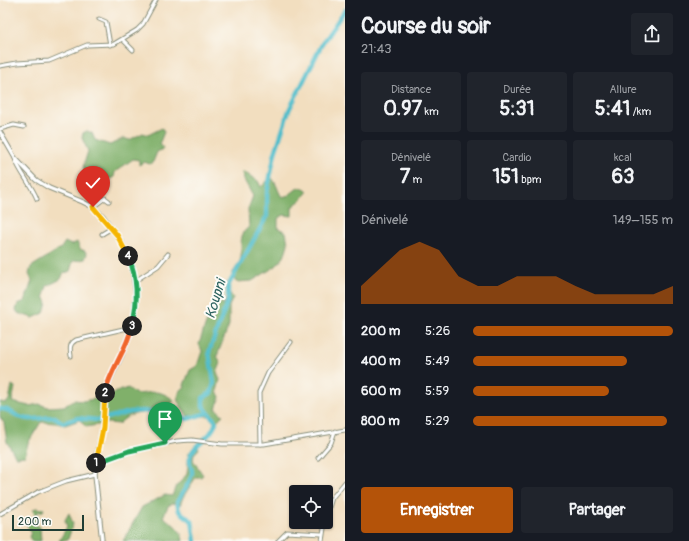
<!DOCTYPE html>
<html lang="fr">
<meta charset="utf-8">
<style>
body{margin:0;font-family:Pangolin,sans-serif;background:#20242c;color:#f1f3f6;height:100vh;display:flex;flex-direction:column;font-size:15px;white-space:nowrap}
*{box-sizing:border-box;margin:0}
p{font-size:13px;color:#9ea1a6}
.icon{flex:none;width:22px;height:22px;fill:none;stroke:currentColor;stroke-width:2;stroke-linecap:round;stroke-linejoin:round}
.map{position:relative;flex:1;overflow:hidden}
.drawer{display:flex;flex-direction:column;background:#171b24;width:344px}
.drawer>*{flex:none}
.controls{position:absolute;left:289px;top:485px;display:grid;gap:8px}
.controls a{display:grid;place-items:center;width:44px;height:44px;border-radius:4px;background:#171b24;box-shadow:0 1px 3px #0004;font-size:20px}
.scale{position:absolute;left:12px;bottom:10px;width:72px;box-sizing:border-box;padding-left:4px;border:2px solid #1f3d34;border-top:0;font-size:11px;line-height:14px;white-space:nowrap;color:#1f3d34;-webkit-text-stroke:3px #fdfcf7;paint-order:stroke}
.pin{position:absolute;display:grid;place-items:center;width:34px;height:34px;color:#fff;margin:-41px -17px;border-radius:50% 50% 50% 0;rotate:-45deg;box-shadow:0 0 4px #0007}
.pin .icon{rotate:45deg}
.km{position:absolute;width:20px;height:20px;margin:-10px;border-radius:50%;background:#222;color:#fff;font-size:11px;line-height:20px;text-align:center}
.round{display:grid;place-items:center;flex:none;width:42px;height:42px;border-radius:4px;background:#20242c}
.overview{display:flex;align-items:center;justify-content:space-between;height:68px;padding:0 16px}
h1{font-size:22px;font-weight:700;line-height:30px}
.stats{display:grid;grid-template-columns:repeat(3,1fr);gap:6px;height:68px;padding:4px 16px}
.stats div{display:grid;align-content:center;border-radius:4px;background:#20242c;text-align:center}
.stats b{font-size:20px;font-weight:700}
.stats small{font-size:11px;font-weight:400}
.stats p{font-size:11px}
.chart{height:112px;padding:8px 16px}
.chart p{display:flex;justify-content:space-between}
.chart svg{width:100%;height:72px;margin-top:4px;fill:#b45309;opacity:.7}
.primary-button{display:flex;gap:8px;margin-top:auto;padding:8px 16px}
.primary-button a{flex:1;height:46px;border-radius:4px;background:#b45309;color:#fff;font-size:16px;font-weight:700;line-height:46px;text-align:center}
.primary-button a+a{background:#20242c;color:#f1f3f6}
ul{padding:0 16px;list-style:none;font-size:13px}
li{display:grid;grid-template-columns:64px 48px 1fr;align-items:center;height:30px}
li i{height:10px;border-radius:5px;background:#b45309}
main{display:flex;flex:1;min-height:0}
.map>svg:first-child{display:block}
</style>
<main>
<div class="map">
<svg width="345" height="541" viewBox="0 0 345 541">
<rect width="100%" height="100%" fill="#fdfcf7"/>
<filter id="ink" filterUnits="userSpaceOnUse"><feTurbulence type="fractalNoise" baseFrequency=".025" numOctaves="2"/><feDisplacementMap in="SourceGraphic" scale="8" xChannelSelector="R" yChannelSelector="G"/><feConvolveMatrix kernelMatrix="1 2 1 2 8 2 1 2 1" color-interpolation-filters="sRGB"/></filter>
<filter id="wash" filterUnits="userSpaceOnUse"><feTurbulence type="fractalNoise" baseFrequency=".012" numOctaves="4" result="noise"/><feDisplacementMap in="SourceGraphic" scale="16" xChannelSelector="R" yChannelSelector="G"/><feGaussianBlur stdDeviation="0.9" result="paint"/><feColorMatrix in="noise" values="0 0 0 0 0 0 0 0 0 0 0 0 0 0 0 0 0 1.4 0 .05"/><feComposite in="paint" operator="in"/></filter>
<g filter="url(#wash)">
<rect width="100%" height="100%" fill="#f2debf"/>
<g fill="#80b06a" stroke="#50764f">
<path d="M162,128l2,4 -4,10 3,7 -6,3 -4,10 -3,2 -6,-2 -5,3v-5l-6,-1 -18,13 -1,5 -4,2 -5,-2 -5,3 3,-3 -9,-4 -6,4 -5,-10 5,-16 -6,-13 1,-5 4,-2 5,2 3,7 15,5 14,-7 5,2 14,-7 5,2z"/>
<path d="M242,171l16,10 3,6 10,-10c6,6 6,13 11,20l7,-2 10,-8 9,4 -6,8 -10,8v9l-8,-1 -6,3v10l8,4 2,12 -4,13 -8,9 -24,15 -16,1 -4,-8c3,-5 8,-11 9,-17 1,-12 -3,-22 8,-30l-1,-18 5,-13 -9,-16z"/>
<path d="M65,242l6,3 6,-3 3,7 5,2 2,3 -2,5 -12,2 -3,10 -7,3 -2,5 -14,7 -3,10 3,7 -3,10 -11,5 -15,-5 -2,-3 2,-6 7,-3 7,-20 -3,-7 2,-7 30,-19z"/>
<path d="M229,292l4,6 -4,8v19l-12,31 4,7 -4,10 3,7 -3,11 3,6 -4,12 7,6 -8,8 -6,-7h-21l-11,-16 3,-10 5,-3 -1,-2 6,-15 7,-4 5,-15 -3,-7 14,-41 3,-1 8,2z"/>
<path d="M12,385l3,2 -3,15 17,4 10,-2 9,3 16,-1 10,-6 9,1 16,-3 29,-10 8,6c18,-1 21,-6 38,6l-7,11c-18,3 -35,-2 -48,13l-11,-1 -22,4 -6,-7 -15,5 -9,-2 -15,-1 -13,21 -3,13 -9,1 -9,-15 -3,-19 -4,-6v-15l6,1 3,-3z"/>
<path d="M197,444l2,5 -5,5 -1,6 10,15 -2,2h-5l-13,20 -3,8 -7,-2 -5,3 -5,11c9,6 19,12 20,24h-60l19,-34 23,-12 7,1 3,-8 12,-14 2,-21z"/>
<path d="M36,508l8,1 -1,2 -6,1 1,5 -4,4 1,4 5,2 1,14h-9l-3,-4 2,-5 -4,-7 2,-5 7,-4 -3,-6z"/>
<path d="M69,513l4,11 -5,15 -9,2 8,-14 -2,-7z"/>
</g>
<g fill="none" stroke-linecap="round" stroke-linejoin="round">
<g stroke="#52becb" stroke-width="4.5">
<path d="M0,409c9,-1 12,5 20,8 10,5 24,0 35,0l8,6 14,-5 21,2 33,-8 12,-1 37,5 7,3 20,-6"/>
<path d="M195,541l-3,-20 -13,-10 -2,-9c5,-10 12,-17 15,-28 1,-7 -5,-11 -1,-20 7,-14 20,-15 25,-32l-13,-16v-8l8,-5 3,-10 -5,-31 19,-52v-14l39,-70v-24l8,-39 14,-43 34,-68 22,-32"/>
</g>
</g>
</g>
<g filter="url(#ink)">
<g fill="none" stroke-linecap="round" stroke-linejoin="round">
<g stroke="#888e7a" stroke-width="5">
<g id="minor">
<path d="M99,19l7,3 4,23"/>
<path d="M123,40l10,10"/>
<path d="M0,66l17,-3 32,-2 38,-16 27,-1 23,-14 6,-6 13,-24"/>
<path d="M0,129l14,-4 10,2"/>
<path d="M15,158c1,9 18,29 22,41"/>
<path d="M93,207l12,-9 4,3"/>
<path d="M102,234l10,-6"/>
<path d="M135,281l23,-15 10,-12"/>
<path d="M71,356c-1,-7 -2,-12 5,-16l56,-13"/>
<path d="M260,444l-1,-51 9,-20 23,-31"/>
<path d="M318,458l13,-15 4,-12"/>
<path d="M95,463l34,-12 48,-10 15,-1 30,4h42l81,-14"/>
<path d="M0,514l38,-22 28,-11 29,-7"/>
<path d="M326,517l6,-19 13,-16"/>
<path d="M278,541l9,-9 35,2"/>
<path d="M322,541l3,-19"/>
</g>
</g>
<g stroke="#888e7a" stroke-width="5.5">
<path id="major" d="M0,132l15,26 21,22 13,8 34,14 10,5 10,9 19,27 10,23 4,28 -2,27 -12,34 -16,33 -3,40 -7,29 -1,17 7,67"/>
</g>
<use href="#minor" stroke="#fff" stroke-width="3"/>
<use href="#major" stroke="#fff" stroke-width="3.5"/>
</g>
</g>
<g fill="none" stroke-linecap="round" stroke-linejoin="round" filter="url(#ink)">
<g stroke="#fff" stroke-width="8">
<path id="split-1" d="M96,463l33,-12 36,-8"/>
</g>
<g stroke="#fff" stroke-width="8">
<path id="split-2" d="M96,463l7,-35 2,-35"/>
</g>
<g stroke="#fff" stroke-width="8">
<path id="split-3" d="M105,393c5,-23 22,-43 27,-67"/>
</g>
<g stroke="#fff" stroke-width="8">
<path id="split-4" d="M128,256c10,22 10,47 4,70"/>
</g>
<g stroke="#fff" stroke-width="8">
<path id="split-5" d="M93,207l24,28 11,21"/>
</g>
<use href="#split-1" stroke="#22a559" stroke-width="5"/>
<use href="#split-2" stroke="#f5b400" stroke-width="5"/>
<use href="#split-3" stroke="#f0652b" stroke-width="5"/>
<use href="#split-4" stroke="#22a559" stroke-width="5"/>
<use href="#split-5" stroke="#f5b400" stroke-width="5"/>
</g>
<g text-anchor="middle" stroke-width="4" stroke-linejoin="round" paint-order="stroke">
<g font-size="14" font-style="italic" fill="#2e6461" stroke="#fdfcf7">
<text transform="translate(215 299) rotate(-73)" y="5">Koupni</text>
</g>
</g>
</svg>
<div class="controls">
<a><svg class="icon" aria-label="locate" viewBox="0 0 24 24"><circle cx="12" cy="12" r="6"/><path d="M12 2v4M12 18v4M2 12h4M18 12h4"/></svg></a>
</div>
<div class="scale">200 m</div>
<div class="pin" style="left:165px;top:443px;background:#1e9e55"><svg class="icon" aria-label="arrive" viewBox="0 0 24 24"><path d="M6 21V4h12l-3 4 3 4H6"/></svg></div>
<div class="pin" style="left:93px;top:207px;background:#d93025"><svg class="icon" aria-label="check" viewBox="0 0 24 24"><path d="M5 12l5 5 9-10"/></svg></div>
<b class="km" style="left:96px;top:463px">1</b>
<b class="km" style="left:105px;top:393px">2</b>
<b class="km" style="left:132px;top:326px">3</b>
<b class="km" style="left:128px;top:256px">4</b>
</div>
<section class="drawer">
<div class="overview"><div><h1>Course du soir</h1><p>21:43</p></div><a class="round"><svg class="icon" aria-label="share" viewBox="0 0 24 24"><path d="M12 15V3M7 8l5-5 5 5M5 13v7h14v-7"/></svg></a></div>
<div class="stats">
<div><p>Distance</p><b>0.97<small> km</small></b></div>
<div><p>Durée</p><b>5:31</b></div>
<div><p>Allure</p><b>5:41<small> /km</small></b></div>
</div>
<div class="stats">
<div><p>Dénivelé</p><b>7<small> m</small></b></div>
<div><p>Cardio</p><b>151<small> bpm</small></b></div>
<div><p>kcal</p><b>63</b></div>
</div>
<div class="chart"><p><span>Dénivelé</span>149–155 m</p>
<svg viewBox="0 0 160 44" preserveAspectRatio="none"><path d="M0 44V33L10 22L20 11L30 6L40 11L50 27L60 33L70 33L80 27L90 27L100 27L110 33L120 38L130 38L140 38L150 38L160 33V44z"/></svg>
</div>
<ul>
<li><b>200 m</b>5:26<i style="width:100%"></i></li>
<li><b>400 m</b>5:49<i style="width:77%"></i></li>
<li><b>600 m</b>5:59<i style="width:68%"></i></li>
<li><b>800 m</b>5:29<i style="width:97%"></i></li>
</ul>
<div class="primary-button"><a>Enregistrer</a><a>Partager</a></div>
</section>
</main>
